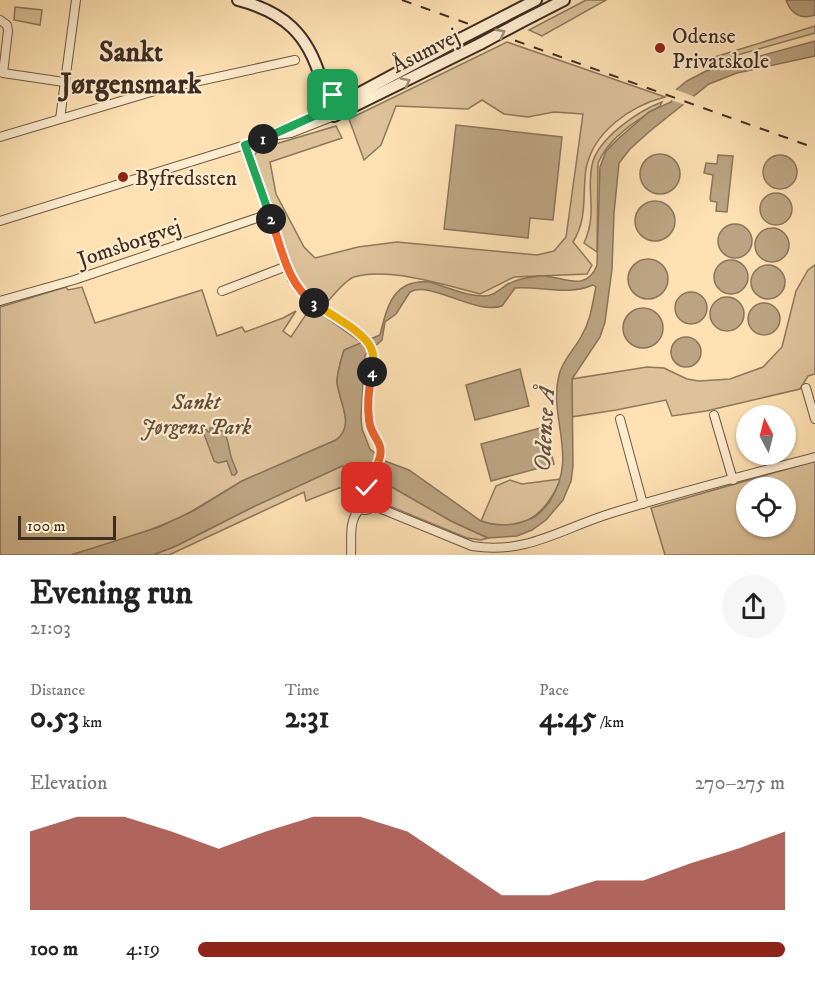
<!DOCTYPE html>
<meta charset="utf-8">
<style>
body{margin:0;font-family:"IM FELL DW Pica",serif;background:#f6f6f6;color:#222;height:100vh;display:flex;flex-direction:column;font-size:22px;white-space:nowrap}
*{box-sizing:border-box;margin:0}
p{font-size:20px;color:#767676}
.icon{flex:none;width:33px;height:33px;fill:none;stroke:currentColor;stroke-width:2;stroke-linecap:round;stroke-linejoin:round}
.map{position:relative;height:555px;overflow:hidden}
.side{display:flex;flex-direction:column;background:#fff;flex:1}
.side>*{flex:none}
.needle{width:39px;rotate:353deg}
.tools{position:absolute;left:736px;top:405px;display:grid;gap:12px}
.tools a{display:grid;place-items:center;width:60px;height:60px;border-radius:50%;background:#fff;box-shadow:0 2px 4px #0004;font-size:30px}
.scale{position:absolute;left:18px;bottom:15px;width:98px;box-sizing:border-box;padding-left:6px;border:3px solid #3d2d22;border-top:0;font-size:16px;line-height:21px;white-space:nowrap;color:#3d2d22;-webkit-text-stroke:4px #feecce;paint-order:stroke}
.pin{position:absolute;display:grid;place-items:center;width:51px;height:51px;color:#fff;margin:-26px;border-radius:12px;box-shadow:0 3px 9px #0006}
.km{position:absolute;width:30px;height:30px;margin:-15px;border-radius:50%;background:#222;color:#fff;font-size:16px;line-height:30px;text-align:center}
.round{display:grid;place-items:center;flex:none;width:63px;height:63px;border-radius:32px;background:#f6f6f6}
.head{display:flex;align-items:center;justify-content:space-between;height:102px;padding:0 30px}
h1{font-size:33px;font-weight:700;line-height:45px}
.metrics{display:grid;grid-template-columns:repeat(3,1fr);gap:9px;height:102px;padding:6px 30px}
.metrics div{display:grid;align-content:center}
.metrics b{font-size:30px;font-weight:700}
.metrics small{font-size:16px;font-weight:400}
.metrics p{font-size:16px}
.chart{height:168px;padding:12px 30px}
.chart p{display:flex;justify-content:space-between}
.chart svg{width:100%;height:108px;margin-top:6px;fill:#8f2418;opacity:.7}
ul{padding:0 30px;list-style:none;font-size:20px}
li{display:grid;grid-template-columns:96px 72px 1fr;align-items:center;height:45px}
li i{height:15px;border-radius:8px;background:#8f2418}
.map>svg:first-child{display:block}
</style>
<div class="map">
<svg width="815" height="555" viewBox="0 0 815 555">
<rect width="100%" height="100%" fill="#fee1b3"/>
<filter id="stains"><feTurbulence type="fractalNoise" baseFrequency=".00333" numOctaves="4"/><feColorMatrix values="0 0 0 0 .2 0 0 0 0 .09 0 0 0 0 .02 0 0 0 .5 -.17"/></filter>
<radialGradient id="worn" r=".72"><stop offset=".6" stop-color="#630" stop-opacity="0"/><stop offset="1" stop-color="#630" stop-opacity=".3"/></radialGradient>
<g fill="#ddc29a" stroke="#8d785e" stroke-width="1.5" fill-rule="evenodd">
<path d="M586,0h20l-64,36 -13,-6z"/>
<path d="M15,7l27,3 -2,15 -26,-5z"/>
<path d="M815,26v7l-127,36 17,-9z"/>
<path d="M507,42l158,55c-35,9 -72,35 -79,72 -4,27 2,49 -13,73l19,23 -5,9 -73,3 -34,17c-33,-9 -92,-27 -126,-17 -9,3 -20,18 -27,25l-18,-8 -15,-20 -41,-117 6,-8 77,-23 6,12 -72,24 6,32 28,53 11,11 43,-11 39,-5 140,13 17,-4 12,-14 17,-123 -29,-2 -26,5 -24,-3 -22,-14 -14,9 -72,-3 -15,39 -17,15 -15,-41z"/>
<path d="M662,102l-2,4c-23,14 -51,31 -62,57l-1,89 -13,-9c14,-31 2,-50 8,-78 5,-26 46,-54 70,-63z"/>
<path d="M815,265v109l-7,2 -8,13 -94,22 -34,5 -6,-16 -50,10 -45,7 1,-38 75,-12 17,1 23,11 12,2 31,-2 33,-12 19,-20 14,-56 12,-21z"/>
<path d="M66,287l2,3 14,-3 13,36 107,-33 15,46 25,-9 3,5 38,-14 13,-7 -13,20 8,6 20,-30 51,36 -18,7c-3,10 -7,22 -7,32 2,21 19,43 -1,58l-94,41 -60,36 -50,20 -61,18h-71v-248z"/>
<path d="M815,461v94h-150l-14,-47zM747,488h39v38h-39z"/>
<path d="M342,466l9,1 16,7 -10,17 -3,-3h-15l-33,13 -2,-9 -135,63h-16l23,-9 77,-39z"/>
<path d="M373,479l12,4 66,38 37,17 -7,2 -14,-2 -85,-35 -9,-10z"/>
<path d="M561,479c-16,36 -39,56 -80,42l15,-35 14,-6 12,4z"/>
</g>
<g fill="#bca482" stroke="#89745c" stroke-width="1.5" fill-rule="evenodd">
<path d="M786,0h29v15c-14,5 -24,-1 -29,-15z"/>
<path d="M815,41v15l-78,17 -28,11 -59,47 -20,18 -11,14 -5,50 -2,56 -7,53 -5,15 -28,42 1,87 -2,15 -8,19 -17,20 -14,10 -15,6 -29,2 -37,-17 -73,-42 -27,-12 -9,-1 -89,41 -77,39 -23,9h-82l88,-28 36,-17 47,-29 94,-41c20,-15 3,-37 1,-58 0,-10 4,-22 7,-32l36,-15c7,-28 13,-57 50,-53 16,5 36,14 54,14 10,0 16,-7 24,-12 9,-5 22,-7 32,-8 19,-2 46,19 57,-11l3,-98 6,-16 13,-13 30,-26 22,-10 6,-13 10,-8 19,-10zM593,285l3,2c-4,17 -5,33 -14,48 -7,14 -19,24 -23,40 -11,43 20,81 -9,126 -5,7 -11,15 -20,18 -16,7 -32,8 -49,2l-72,-51 -24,-9 -15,-12 -8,-20 -1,-12 4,-62 17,-15 3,-18 11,-8 14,-22c20,-12 64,23 92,14l13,-18c26,-2 53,8 78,-3z"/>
<path d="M456,125l106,12 -9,83 -23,-2 -2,20 -84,-9z"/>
<circle cx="660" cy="174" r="20"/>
<path d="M718,155l15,1 -6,56 -11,-1 1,-9 -6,-1 -1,-2 3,-24 -9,-2 2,-10 11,1z"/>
<circle cx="780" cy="172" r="17"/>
<circle cx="776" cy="209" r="16"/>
<circle cx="655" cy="221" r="20"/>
<circle cx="735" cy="241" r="17"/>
<circle cx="772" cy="245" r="17"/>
<circle cx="648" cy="279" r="20"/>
<circle cx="731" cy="277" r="17"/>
<circle cx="768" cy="282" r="17"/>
<circle cx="691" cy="308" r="16"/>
<circle cx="727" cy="314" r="17"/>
<circle cx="764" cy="319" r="16"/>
<circle cx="643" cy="328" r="20"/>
<circle cx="686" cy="352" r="15"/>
<path d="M520,369l9,37 -54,14 -9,-35z"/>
<path d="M544,427l10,37 -63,17 -10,-37z"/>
<path d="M210,428c17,-1 17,11 20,24 1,8 5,13 7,20l-2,3h-3l-5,-14 -9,2 -4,-2 -11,-30 3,-2 2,3h2z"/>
</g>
<path fill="#fee1b3" d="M674,89l21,8 -1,3 -6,6 -20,-7z"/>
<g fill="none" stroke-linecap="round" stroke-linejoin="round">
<g stroke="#6d5a46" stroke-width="10">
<g id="street">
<path d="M0,20l7,5 1,6 -5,42 61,9"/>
<path d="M60,119l16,-119"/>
<path d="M278,135l13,-2 43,-17"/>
<path d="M0,137l158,-47 137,-30"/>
<path d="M245,145l47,134 14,18 53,37c18,15 15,24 11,45 -2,13 -3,29 -1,42 1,13 15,21 12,34 -2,14 -14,24 -15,39"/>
<path d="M0,221l245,-76 85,-36"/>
<path d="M222,291l65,-25"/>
<path d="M0,301l74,-21 195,-66"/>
<path d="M806,388l9,31"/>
<path d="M714,415l19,65"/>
<path d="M620,419l23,85"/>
<circle cx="365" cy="502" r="8"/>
<path d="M372,505l100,41c55,9 90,-18 140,-33 67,-21 135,-38 203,-56"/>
<path d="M351,555c1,-15 -3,-35 9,-46"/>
</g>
</g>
<g stroke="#3d2d22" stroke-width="14">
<g id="secondary">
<path d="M238,0c46,12 70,34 83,80 4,12 7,25 13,36l146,-72"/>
<path d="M503,17l33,-17"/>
<path d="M521,22l43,-22"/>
<path d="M330,109l132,-71"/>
</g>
</g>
<use href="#street" stroke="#feecce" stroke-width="8"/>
<use href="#secondary" stroke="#feecce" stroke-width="10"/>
<path stroke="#3d2d22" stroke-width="2" stroke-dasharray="10 10" stroke-linecap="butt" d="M402,0l413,148"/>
<g stroke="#3d2d22" stroke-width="14" stroke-linecap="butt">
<g id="secondary-bridge">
<path d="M462,38l41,-21"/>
<path d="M480,44l41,-22"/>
</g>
</g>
<use href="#secondary-bridge" stroke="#feecce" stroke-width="10"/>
</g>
<defs><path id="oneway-chevron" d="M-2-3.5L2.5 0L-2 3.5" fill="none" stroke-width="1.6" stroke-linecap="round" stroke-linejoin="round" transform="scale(1.5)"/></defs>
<g stroke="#9e8c78">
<use href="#oneway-chevron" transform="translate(501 33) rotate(-28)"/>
<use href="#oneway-chevron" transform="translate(406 82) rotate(-27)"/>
</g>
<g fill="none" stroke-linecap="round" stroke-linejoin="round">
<g stroke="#fff" stroke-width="12">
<path id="split-1" d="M263,139l73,-33 -6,-13 3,2"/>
</g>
<g stroke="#fff" stroke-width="12">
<path id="split-2" d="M263,139l-18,6 26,74"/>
</g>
<g stroke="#fff" stroke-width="12">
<path id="split-3" d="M271,219c11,30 16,65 43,84"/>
</g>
<g stroke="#fff" stroke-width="12">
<path id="split-4" d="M314,303c15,11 51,29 57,45 4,8 2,16 1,24"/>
</g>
<g stroke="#fff" stroke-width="12">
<path id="split-5" d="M372,372c-3,15 -5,33 -3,48 2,20 19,22 8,45"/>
</g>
<g stroke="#fff" stroke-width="12">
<path id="split-6" d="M367,488l10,-23"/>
</g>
<use href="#split-1" stroke="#22a559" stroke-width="8"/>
<use href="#split-2" stroke="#22a559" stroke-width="8"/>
<use href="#split-3" stroke="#f0652b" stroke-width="8"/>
<use href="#split-4" stroke="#f5b400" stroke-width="8"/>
<use href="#split-5" stroke="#f0652b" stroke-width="8"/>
<use href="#split-6" stroke="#f5b400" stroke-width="8"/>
</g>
<g fill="#8f2418" stroke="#feecce" stroke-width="2">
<circle cx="660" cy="48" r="6"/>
<circle cx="123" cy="177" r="6"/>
</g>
<g text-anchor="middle" stroke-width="4.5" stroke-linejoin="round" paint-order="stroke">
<g font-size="22" fill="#3d2d22" stroke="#feecce" text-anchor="start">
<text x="672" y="43">Odense<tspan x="672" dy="25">Privatskole</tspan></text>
<text x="135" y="185">Byfredssten</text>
</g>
<g font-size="22" fill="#3d2d22" stroke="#feecce">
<text transform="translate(425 50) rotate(-27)" y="8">Åsumvej</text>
<text transform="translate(129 242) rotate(-19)" y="8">Jomsborgvej</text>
</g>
<g font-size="22" font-style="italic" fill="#5d4b3a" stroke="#feecce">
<text x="196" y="409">Sankt<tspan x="196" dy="25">Jørgens Park</tspan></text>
</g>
<g font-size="24" font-style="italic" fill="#63513f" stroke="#feecce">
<text transform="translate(544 429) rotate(-87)" y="8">Odense Å</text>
</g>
<g font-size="28" font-weight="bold" fill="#3d2d22" stroke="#feecce">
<text x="131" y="61">Sankt<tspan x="131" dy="32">Jørgensmark</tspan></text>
</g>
</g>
<rect width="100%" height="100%" filter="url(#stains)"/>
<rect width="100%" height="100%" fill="url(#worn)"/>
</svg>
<div class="tools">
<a><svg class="needle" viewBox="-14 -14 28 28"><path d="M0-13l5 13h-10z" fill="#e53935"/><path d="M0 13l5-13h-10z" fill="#767676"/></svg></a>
<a><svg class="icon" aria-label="locate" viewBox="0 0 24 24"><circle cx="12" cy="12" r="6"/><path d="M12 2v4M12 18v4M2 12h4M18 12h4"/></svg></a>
</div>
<div class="scale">100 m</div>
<div class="pin" style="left:333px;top:95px;background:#1e9e55"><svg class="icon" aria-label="arrive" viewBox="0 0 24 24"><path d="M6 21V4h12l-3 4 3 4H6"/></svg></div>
<div class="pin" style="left:367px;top:488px;background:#d93025"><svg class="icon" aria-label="check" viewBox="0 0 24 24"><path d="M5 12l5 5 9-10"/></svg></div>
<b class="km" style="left:263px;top:139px">1</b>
<b class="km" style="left:271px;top:219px">2</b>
<b class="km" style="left:314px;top:303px">3</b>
<b class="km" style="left:372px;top:372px">4</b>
</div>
<section class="side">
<div class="head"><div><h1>Evening run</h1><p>21:03</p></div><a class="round"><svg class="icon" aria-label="share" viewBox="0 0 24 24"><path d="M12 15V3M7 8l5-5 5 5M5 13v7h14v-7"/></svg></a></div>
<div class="metrics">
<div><p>Distance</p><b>0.53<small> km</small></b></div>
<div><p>Time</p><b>2:31</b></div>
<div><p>Pace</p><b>4:45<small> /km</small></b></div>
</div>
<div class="chart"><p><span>Elevation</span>270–275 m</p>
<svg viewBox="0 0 160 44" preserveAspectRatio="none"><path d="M0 44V12L10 6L20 6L30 12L40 19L50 12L60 6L70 6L80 12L90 25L100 38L110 38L120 32L130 32L140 25L150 19L160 12V44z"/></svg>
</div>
<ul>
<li><b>100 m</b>4:19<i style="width:100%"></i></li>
</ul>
</section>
